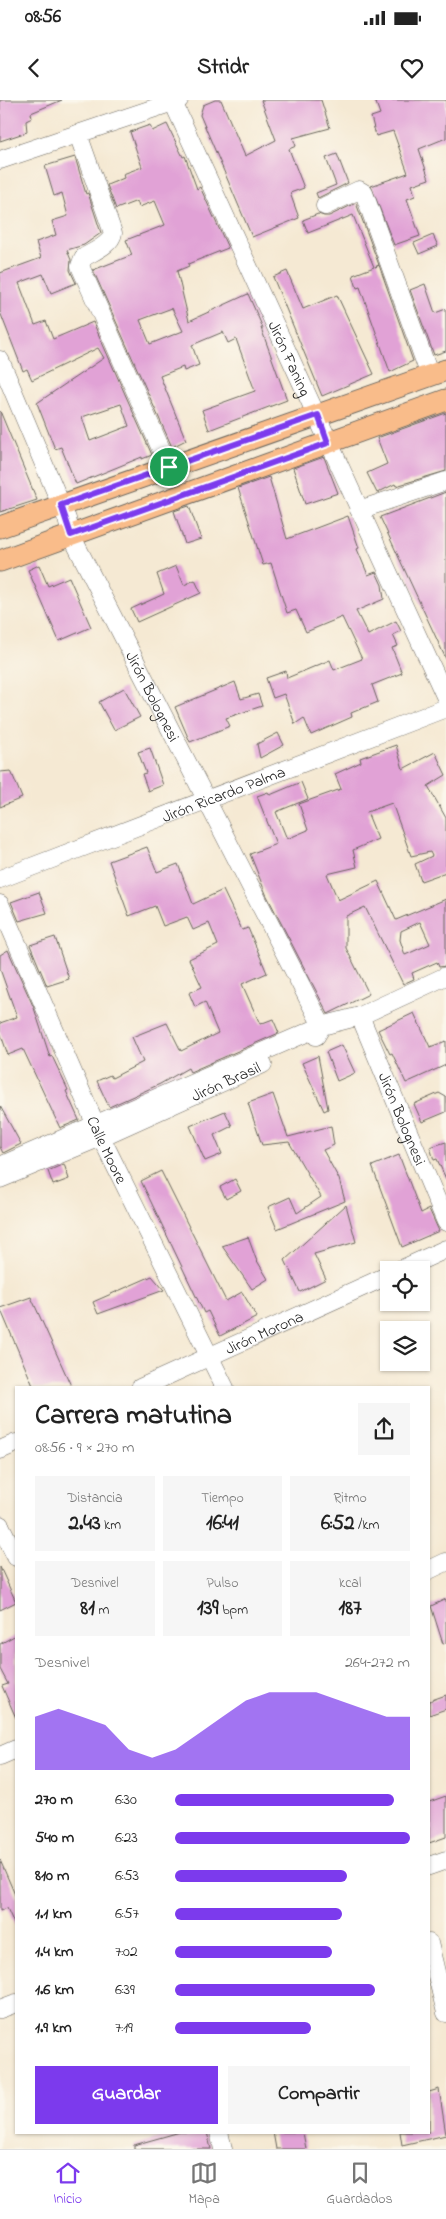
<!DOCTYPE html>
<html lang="es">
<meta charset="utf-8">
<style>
body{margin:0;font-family:"Indie Flower",sans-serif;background:#f6f6f6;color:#222;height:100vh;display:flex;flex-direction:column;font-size:19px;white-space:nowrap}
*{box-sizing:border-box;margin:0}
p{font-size:16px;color:#767676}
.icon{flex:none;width:28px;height:28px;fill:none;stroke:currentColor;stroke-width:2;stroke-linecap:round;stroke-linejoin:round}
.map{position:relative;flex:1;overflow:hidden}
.panel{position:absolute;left:15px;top:1286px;width:415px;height:748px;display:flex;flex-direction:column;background:#fff;border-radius:0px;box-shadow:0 1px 4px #0004}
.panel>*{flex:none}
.tools{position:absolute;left:380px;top:1161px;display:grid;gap:10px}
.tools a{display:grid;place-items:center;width:50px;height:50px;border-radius:0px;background:#fff;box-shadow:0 1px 4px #0004;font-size:25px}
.pin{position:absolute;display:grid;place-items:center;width:42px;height:42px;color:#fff;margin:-21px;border:2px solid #fff;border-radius:50%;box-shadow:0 1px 5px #0007}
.round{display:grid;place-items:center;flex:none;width:52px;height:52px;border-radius:0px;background:#f6f6f6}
.overview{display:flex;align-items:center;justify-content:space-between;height:85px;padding:0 20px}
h1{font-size:28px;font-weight:800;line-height:38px}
.metrics{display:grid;grid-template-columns:repeat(3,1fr);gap:8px;height:85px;padding:5px 20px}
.metrics div{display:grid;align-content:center;border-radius:0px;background:#f6f6f6;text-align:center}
.metrics b{font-size:21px;font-weight:800}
.metrics small{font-size:14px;font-weight:400}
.metrics p{font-size:14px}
.chart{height:140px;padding:10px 20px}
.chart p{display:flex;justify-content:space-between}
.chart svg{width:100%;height:90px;margin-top:5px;fill:#7c3aed;opacity:.7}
.primary-button{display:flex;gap:10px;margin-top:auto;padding:10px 20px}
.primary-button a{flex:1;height:58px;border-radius:0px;background:#7c3aed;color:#fff;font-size:20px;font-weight:800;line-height:58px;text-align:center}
.primary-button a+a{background:#f6f6f6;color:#222}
ul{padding:0 20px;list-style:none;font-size:16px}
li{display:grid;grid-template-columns:80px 60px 1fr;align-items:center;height:38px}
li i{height:12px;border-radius:6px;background:#7c3aed}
.status{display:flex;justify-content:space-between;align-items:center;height:35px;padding:0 25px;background:#fff;direction:ltr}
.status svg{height:14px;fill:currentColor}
header{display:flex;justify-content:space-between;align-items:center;height:65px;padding:0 20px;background:#fff;font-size:22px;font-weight:800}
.menu{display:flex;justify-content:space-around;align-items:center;height:70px;border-top:1px solid #e0e0e0;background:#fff;font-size:14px;color:#767676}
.menu a{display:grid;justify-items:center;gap:2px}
.menu .current{color:#7c3aed}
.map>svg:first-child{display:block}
</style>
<div class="status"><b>08:56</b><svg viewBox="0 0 49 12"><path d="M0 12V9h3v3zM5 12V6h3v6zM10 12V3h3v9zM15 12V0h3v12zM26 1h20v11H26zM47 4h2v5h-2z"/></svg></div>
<header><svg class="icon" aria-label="back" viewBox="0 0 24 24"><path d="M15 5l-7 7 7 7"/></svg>Stridr<svg class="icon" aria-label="heart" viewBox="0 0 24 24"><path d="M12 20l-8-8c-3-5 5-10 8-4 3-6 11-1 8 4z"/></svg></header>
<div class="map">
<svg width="446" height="2049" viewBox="0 0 446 2049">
<rect width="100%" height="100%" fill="#fbf7ec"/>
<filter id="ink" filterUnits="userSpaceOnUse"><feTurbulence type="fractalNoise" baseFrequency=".02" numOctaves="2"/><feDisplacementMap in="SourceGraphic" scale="10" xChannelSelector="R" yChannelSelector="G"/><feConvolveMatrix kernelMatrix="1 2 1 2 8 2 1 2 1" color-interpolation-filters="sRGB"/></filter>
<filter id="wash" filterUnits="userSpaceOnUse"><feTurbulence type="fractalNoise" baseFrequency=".0096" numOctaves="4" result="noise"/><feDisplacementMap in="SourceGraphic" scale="20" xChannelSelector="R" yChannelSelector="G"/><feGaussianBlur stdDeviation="1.12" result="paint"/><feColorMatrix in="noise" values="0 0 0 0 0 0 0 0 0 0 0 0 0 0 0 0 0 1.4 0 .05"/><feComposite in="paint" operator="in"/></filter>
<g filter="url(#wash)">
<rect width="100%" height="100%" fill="#f5e9d3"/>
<g id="blocks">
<g fill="#e1a2d6" fill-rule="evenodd">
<path d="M0,0h62l-31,13 1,5 -6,3 1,11 -27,9z"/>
<path d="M215,0h6l24,56 31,-16 -15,-40h60l9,28 -37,10 3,8 -7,3 15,39 -14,5 9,25 -47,19 -52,-122 3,-10z"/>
<path d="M375,0h71v38l-27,11 10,30 -17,6 3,11 -8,3 13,37 -26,9 -23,-59 37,-13 -15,-42 -17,5 -5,-19 9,-3z"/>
<path d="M167,24l16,33 2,-1 12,33 3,-2 28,61 -40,16 1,2 -12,5 12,50 59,-27 15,34h-2l26,72 -78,30 -7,-20 53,-19 -19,-52 -8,4 -5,-11 -31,13 7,20 -15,6 -1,-4 -23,9 26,64 -14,7 -79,-177 39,-15 -6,-15 39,-15 -10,-24 -16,6 -2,-6 -21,8 -9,-24 17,-7 -1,-4 19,-7 -12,-35 20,-7 2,6zM172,208l11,23 -33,13 -10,-24z"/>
<path d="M337,54l11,29 -30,15 -2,-5 20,-8 -10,-27z"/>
<path d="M75,57l11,37 2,-1 13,40 -17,12 -17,5 4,10 -1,10 6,13 -25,10 -8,-19 -24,9 16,42 11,-4 7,18 40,-17 59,133 -10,4v-2l-66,27 -15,-37 -6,2 -18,-46 67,-45 -6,-10 -66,32 -5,-11 -4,2 -23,-59v-39l41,-15 -5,-16 20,-7 -4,-14 16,-5 -6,-23 -8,3 -9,-30zM121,304l8,22 -39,15 -8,-24z"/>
<path d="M356,103l23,62 -4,2 4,-2 34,96 -23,11 -30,-85 -3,1 -4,-13 21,-8 -21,-52 -45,18 -5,-13 15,-6 6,2h5z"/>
<path d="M433,135l5,11 -19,8 -5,-11z"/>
<path d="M287,171l16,38 34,-14 37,79 -52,22 -49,-119z"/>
<path d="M425,184l10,29 11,-4v42l-12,4 -24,-65z"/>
<path d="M0,311l37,89 -37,12z"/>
<path d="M446,313v58l-50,15 -1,-2 -18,9 -10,-20 20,-9 -10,-26z"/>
<path d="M324,357l14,36 -33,11 -12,-36z"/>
<path d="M269,377l18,62 61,-23 11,32 -2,1 11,26 8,-3 6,13 2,14 -28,12 12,24 28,-14 5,10 -8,4 5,11 -6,2 10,25 -30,12 6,17 -27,11 1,4 -41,18 -7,-17 -9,6 -11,-30 -11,4 -7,-20 20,-7 1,7 43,-18 4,10 28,-11 -20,-42 -36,15 -10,-22 -9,3 -16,-50 -8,2 -25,-77z"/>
<path d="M446,392v167l-66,-142z"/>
<path d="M189,406l12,33 -16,5 -11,-33z"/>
<path d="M39,465l9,21 21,-9 22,50 -32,14 -31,-71z"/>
<path d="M176,466l8,19 11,-5 6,13 -64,29 -6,-13 33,-15 -7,-20z"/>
<path d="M235,582l6,17 17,-5 4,12 -36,12 4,8 -40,16 -15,-35z"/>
<path d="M124,588l16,29 -26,13 -15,-28z"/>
<path d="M278,633l6,12 -24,13 -3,-14z"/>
<path d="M396,645l7,24 32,-17 11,23 -18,11 18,32v54l-25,9 -6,-17 17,-8 -2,-4 -19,4 -19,-53 -25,9 11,27 -25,11 4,17 -30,7 11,26 40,-19 18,39 50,-21v67l-7,1 -2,-5 -25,11 2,6 -11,5 -38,-77 -19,9v32l23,46 -41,20 -62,-120 -16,-40 26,-10 -19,-48 11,-4 2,3 31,-13 7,17 -32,13 11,27 21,-9 -9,-26 42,-15 -6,-15 26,-12 -1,-4zM420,822l10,22 -25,11 -5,-15 1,-9z"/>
<path d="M150,648l13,37 -15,6 -6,-17 4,-1 -8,-21z"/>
<path d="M11,671l11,27 -22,9v-35z"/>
<path d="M147,747l10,25 21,-8 15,40 30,-14 19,40 6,-2 19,45 -25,11 18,40 13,-5 6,14 -89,39 -2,-4 -28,16 -51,23 -12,-26 13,-6 2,3 31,-16 -11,-25 35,-14 14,28 37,-18 -13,-31 -10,5 -6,-14 13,-6 -13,-28 29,-14 -9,-22 -16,7 -6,-13 -24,9 -8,-20 -26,10 -20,-55z"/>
<path d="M39,792l8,21 -28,8 -8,-19z"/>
<path d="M55,837l14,42 -22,7 -17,-41z"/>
<path d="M8,850l26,58 16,49 2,-1 16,34 -2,1 13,29 -19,8 -37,-79 -15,6 -8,-23v-9l17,-6 -17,-48v-14z"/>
<path d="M414,913l16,34 16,-6v24l-40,18 -14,-30 -2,1 -12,-24z"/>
<path d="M342,945l13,28 -18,8 -11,-29z"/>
<path d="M318,956l10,53 -4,2 -22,-48z"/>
<path d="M439,993l7,4v15l-24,10 -8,-18z"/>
<path d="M273,994l15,43 43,-11 3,19 -11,5 16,29 6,22 -68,28 -9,-22 22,-10 7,16 24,-16 -32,-55 -27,3 -14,-42z"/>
<path d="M0,1006l21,38 -18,9 -3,-6z"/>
<path d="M225,1011l7,15 -18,9 8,19 -17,7 -15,-35z"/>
<path d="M446,1042v37l-9,-20 -3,1 -4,-13z"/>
<path d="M399,1055l22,58 8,-4 10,22 -37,16 -30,-81z"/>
<path d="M64,1064l5,15 -16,6 -5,-14z"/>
<path d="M161,1071l65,130 16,-9 15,25 -37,19 -12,-25 -4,2 -63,-132z"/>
<path d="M235,1079l6,12 -15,8 -6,-12z"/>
<path d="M346,1105l10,37 -42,12 12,25 -26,13 -15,-32z"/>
<path d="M248,1137l8,22 12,20 -16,10 -30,-43z"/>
<path d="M152,1176l12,14 -66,24 -5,-12z"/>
<path d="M31,1197l41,91h-38l-34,-80z"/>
<path d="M0,1467l16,35 -16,8z"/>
<path d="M446,1499v44l-3,1 -12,-38z"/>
<path d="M16,1535v83l-14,-32 6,-2 -8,-15v-25z"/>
<path d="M446,1595v14l-17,6v-14z"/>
<path d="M446,1696v41l-17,6v-41z"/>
<path d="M0,1760l16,37v31l-9,-20 -7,3z"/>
<path d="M439,1989l7,46 -44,10 -2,-13h29v-40z"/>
<path d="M180,2032h27l4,17h-77v-4z"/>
<path d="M273,2032h30l3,17h-30z"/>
</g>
</g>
</g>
<g filter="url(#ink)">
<use href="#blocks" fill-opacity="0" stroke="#68645c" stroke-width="1"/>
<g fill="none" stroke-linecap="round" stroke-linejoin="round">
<g stroke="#68645c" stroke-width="19">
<g id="minor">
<path id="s1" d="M172,0l274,598"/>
<path d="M78,34l35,99c-2,12 -21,19 -30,25l-3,8 89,201"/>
<path d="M0,60l179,-60"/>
<path d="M325,106l34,-16 5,3 66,183"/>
<path id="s2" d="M0,260l67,159 4,16 251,491 -322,140"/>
<path d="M359,410l87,-29"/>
<path id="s3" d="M0,779l446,-171"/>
<path id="s4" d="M0,804l101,233 124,251"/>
<path id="s5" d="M360,916l86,206"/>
<path d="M316,936l6,-10 38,-10 86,-40"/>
<path id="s6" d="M0,1079l101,-42 162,-73"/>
<path d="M400,1170l46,-21"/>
<path id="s7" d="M140,1288l249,-113"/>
<path d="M0,1350l16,-7"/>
<path d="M0,1425l16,32"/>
<path d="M429,1470l17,-8"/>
<path d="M0,1656l16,-7"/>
<path d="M429,1766l17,-6"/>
<path d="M429,1843l17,70"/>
<path d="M0,1909l16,-6"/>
<path d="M219,2032l4,17"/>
</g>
</g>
<g stroke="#68645c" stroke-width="23">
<g id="major">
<path d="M0,427l446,-157"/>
<path d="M0,461l446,-161"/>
</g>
</g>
<use href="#minor" stroke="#fff" stroke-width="18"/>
<use href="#major" stroke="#f9bc8a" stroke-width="21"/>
</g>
</g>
<g fill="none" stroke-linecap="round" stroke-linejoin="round" filter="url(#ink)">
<g stroke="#fff" stroke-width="10">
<path id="route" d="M318,315l10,28 -257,92 -10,-30z"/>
</g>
<use href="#route" stroke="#7c3aed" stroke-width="6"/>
</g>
<g text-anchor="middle" stroke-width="4" stroke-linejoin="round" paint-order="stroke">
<g font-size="16" fill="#1c1c1c" stroke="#fbf7ec">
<text dy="6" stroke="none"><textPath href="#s1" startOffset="284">Jirón Faning</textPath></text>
<text dy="6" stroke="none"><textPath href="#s2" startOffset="370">Jirón Bolognesi</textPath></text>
<text dy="6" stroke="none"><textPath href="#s3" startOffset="239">Jirón Ricardo Palma</textPath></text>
<text dy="6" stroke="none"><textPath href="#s6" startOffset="246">Jirón Brasil</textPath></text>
<text dy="6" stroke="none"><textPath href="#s5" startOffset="111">Jirón Bolognesi</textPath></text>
<text dy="6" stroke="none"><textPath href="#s4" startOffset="268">Calle Moore</textPath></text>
<text dy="6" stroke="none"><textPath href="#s7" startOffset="136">Jirón Morona</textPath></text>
</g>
</g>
</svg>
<div class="tools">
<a><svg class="icon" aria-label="locate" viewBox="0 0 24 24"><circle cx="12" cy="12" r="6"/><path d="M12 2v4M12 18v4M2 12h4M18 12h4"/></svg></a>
<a><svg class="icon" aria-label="layers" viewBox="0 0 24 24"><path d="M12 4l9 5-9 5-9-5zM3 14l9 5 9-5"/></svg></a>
</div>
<div class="pin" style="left:169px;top:367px;background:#1e9e55"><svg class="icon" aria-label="arrive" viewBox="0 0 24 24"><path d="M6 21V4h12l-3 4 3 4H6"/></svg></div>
<section class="panel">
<div class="overview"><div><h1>Carrera matutina</h1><p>08:56 · 9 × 270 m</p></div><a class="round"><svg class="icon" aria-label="share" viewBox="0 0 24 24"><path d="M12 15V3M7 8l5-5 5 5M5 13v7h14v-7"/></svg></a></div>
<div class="metrics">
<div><p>Distancia</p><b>2.43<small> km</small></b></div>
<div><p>Tiempo</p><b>16:41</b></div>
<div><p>Ritmo</p><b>6:52<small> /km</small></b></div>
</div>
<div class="metrics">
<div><p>Desnivel</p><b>81<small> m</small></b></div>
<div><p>Pulso</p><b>139<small> bpm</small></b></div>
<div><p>kcal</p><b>187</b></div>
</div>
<div class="chart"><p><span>Desnivel</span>264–272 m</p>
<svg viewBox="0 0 160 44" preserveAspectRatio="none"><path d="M0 44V18L10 14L20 18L30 22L40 34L50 38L60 34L70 26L80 18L90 10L100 6L110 6L120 6L130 10L140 14L150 18L160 18V44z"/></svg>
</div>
<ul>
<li><b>270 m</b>6:30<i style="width:93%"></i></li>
<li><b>540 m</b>6:23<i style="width:100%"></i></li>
<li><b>810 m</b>6:53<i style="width:73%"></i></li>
<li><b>1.1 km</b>6:57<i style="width:71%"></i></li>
<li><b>1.4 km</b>7:02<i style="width:67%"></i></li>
<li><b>1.6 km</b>6:39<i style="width:85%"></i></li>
<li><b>1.9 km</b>7:19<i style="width:58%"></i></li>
</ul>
<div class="primary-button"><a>Guardar</a><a>Compartir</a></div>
</section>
</div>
<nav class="menu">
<a class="current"><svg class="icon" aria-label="home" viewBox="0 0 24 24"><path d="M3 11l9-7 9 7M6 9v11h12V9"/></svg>Inicio</a>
<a><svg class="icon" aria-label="map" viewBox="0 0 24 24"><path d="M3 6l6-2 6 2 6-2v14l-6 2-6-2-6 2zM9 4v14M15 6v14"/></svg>Mapa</a>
<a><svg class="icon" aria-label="saved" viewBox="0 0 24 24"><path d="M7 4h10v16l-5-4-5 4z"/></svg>Guardados</a>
</nav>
